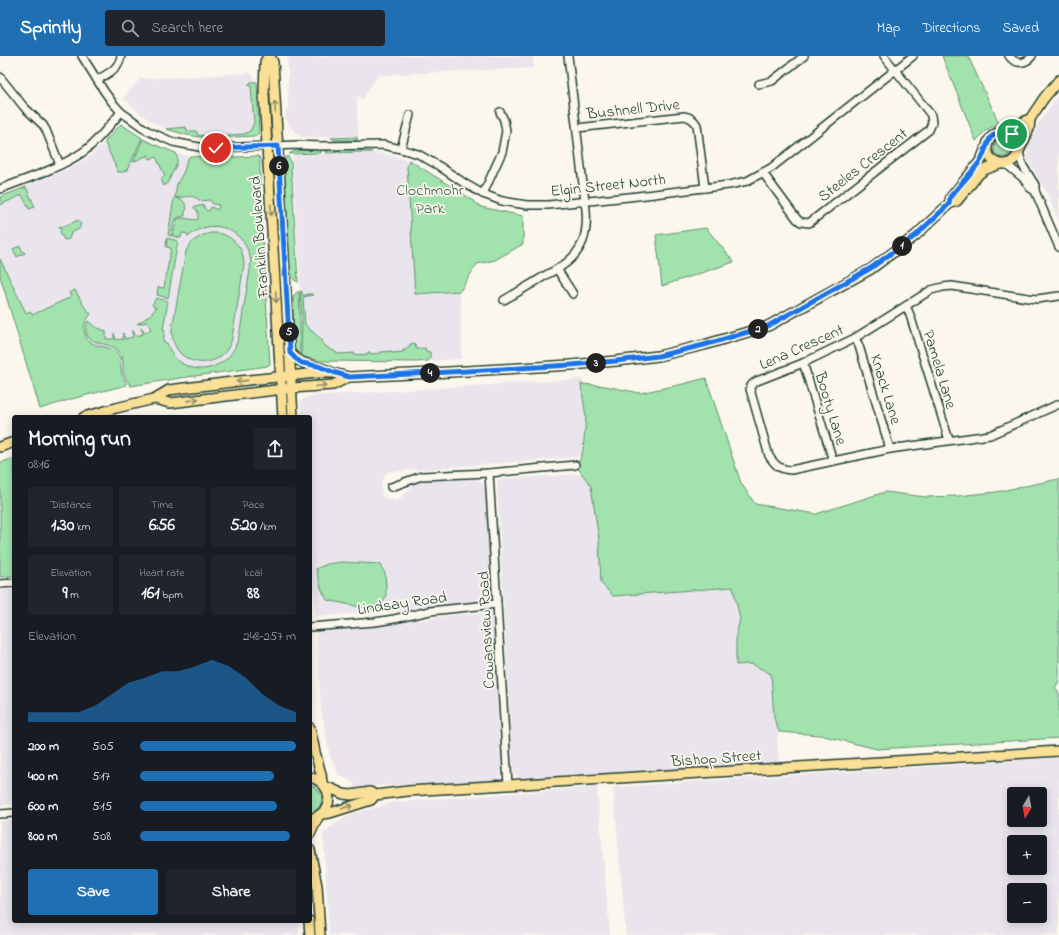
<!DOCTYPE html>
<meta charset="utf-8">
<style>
body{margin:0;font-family:"Indie Flower",sans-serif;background:#20242c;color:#f1f3f6;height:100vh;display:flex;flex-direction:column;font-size:15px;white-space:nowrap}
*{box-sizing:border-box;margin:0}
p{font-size:13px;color:#9ea1a6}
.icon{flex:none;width:22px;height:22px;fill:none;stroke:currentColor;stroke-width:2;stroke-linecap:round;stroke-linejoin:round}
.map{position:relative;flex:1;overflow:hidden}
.details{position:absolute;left:12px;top:359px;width:300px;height:508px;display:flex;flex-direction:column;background:#171b24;border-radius:4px;box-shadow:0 2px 10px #0003}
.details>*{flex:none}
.needle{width:26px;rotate:190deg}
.fabs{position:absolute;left:1007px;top:731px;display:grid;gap:8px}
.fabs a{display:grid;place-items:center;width:40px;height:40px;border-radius:4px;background:#171b24;box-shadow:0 2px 10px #0003;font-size:20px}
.pin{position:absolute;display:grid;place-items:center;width:34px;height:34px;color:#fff;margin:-17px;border:2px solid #fff;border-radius:50%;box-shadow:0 1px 4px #0007}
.km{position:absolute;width:20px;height:20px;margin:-10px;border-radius:50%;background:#222;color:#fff;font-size:11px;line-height:20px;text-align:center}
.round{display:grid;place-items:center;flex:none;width:42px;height:42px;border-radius:4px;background:#20242c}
.head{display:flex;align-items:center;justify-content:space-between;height:68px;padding:0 16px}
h1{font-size:22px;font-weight:800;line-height:30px}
.stats{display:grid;grid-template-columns:repeat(3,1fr);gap:6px;height:68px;padding:4px 16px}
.stats div{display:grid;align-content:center;border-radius:4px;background:#20242c;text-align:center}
.stats b{font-size:17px;font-weight:800}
.stats small{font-size:11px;font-weight:400}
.stats p{font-size:11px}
.chart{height:112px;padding:8px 16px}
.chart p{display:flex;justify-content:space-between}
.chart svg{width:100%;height:72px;margin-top:4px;fill:#1f6fb2;opacity:.7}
.button{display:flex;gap:8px;margin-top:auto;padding:8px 16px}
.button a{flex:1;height:46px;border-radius:4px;background:#1f6fb2;color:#fff;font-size:16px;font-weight:800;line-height:46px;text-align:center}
.button a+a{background:#20242c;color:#f1f3f6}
ul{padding:0 16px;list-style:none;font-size:13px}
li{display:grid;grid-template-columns:64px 48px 1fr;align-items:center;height:30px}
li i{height:10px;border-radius:5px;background:#1f6fb2}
header{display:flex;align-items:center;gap:24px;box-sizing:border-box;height:56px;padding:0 20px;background:#1f6fb2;color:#fff}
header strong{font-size:19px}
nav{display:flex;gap:22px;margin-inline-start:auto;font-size:14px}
.search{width:280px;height:36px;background:#20242c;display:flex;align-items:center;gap:10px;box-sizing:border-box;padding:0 14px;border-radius:4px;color:#9ea1a6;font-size:15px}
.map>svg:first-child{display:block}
</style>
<header>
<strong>Sprintly</strong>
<div class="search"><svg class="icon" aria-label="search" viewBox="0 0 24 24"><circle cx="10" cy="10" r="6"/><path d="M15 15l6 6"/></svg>Search here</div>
<nav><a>Map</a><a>Directions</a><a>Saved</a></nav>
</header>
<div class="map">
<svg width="1059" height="879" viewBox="0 0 1059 879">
<rect width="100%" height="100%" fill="#fbf7ec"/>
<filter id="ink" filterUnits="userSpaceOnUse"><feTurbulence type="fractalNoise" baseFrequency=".025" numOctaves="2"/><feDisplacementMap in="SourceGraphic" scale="8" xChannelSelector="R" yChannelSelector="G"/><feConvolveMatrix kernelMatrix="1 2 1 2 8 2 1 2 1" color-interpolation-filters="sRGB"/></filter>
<g filter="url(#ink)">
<g fill="#eae5ec" fill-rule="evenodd">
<path d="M288,0h245l1,12 -156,7 -17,26v-4h-4l1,39 -46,1h-11l-10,-9 -6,-11v-7h3z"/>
<path d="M251,17l6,9 2,51 -4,3 -42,2 -26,-3 -21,-6 -14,-7 -17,-13 -12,-11 17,-19z"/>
<path d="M1059,37v129l-12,-29 -19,-32 -1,-8 3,-9 8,-20z"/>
<path d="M121,68l13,9 19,11 22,9 28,5h13l42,-2 2,2v44l7,120 -40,47 -98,15 -54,14 -35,11 -40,-133v-79l75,-31 14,-9 9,-8z"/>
<path d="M372,97l13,1 24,6 -2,7 8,127 45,-3 2,68 -46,3 -95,-1 -15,-3 -5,-3 1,-38 -10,-162z"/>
<path d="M583,323l-2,5 5,33 -3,34 -3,6 -193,15 -6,11 1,14 15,4 10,-9 6,-8 17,-4 48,-1 7,8 8,106 -4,6 -86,12 -87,5 -2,-28 -4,-1v-170h-9l-1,-16 10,-5z"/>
<path d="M583,418l8,12 8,54 2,43 12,13 120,-9 7,32 -4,16 1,30 15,-1 19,10 3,44 5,14 -2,7 2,24 -259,16 -4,-3 -4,-8 -15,-289z"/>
<path d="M0,534h14v214l-14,1z"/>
<path d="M487,557l6,6 9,154 -1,3 -7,5 -140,6v-4l-15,-8 -9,-19 -9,-47 -5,-78 86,-8 48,-8z"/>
<path d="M1059,702v177h-433l-13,-148zM1014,738h26v26h-26zM1014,786h26v26h-26zM1014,834h26v26h-26z"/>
<path d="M597,731l13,148h-281l-6,-103 29,-18 43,-12z"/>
<path d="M14,764v101h284l1,14h-299v-114z"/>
</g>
<g fill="#a2e3ad" stroke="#609070">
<path d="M942,0h26l31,67 -14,8 -9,10z"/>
<path d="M251,26h6l2,51 -4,3 -42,2v-2l31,-2 6,-3 4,-8 -3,-37 -3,-1z"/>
<path d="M121,68l21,14 -13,29 -2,2v1l-4,2h-5l-13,-29v-2z"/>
<path d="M186,71l1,4h9l2,4 8,1v2l-19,-3 -21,-6z"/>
<path d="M357,81v3h-22l-4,-2z"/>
<circle cx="1003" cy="92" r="9"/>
<path d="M143,83l10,5 23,9c4,9 -2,16 -6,25 -2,4 -2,5 -6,8l-3,-7 4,-3 -9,-19 -6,2 -2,-4 -15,7z"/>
<path d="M353,93l19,3 -47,1v-2h4v-1z"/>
<path d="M321,94v3l-32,1 5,-3z"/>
<path d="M190,100l26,2 42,-2 2,2v39l10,167 -3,2 -6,1 -81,11 -49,8c-3,-4 -8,-11 -8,-17 0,-6 1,-13 -4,-18 -11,-11 -41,-4 -31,-30l7,6 11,4v8h8v-6l2,7 7,-1v-6l2,6 8,-2 -1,-6h1l3,5 7,-2 -2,-7 4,6 6,-4 -4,-7 -10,2c7,-4 14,-9 19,-16l-4,-3 4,-7 12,3 -5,28 2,1 -2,12 4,1c4,12 13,22 26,25 8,2 16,1 24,-3 23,-10 23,-37 27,-59 2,-14 5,-28 7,-43 -3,-32 -38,-49 -63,-26v-3l-6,-1 -1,5 -8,-2 3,-14 1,-3 5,-1 15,2c2,-5 2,-9 -3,-12v-1l10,-2v3l3,3 3,-1 1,-3 7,3 1,-5 -6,-1 -3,-4 -9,1c-12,-9 -13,-2 -26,-4l2,-13 7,-13 3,-11z"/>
<path d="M287,100l2,2 2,5 7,119 -4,-2 -2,-4 1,-1 -2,-1 -3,-17 -4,-94z"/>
<path d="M409,104l59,37 13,10 42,9v28l-28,16 -18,4 -17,27 -45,3 -8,-127z"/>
<path d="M26,131l9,20 -6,2 -7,-14 -22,10v-8z"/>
<path d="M174,142c10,1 10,3 13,11l-2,2v5c-13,1 -12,9 -13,20l-4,-1z"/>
<path d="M78,164l3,4 -2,5 -8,4 -2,6 -5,1 -4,-8 1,-2 -2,-3 2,-1 1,1z"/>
<path d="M706,172l28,34 -72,24 -6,-51z"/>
<path d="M211,177c19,-1 33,13 33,32l-12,73c-9,37 -62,30 -60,-9l14,-78c5,-10 14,-16 25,-18z"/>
<path d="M167,182l11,3 -10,57 -11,-3 1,-8 6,1 7,-40 -5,-1z"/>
<path d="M20,190l3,6h1l1,1 -8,4 -4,-8z"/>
<path d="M0,203l26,54 4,-2 2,4 39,-18 -2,-4 6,-3 9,16 7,8c-5,6 -9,12 -6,20 4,16 26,9 34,21 3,5 1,10 2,15 0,5 4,10 6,15l-52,13 -35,11 -40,-133z"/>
<path d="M299,235l1,31v34h-3l-3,-5 -1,-53 2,-4z"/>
<path d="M302,235v4h5v-1h5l1,1 -10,2 2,28 18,16 -1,2 10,8 1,-1 5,4 16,-1v2l14,-1v-2h2l1,2 10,-1v-1l11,-1v2l11,-1v-2h3l3,-4h1v-2l4,-1 1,1 1,5 9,-1 1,3 4,1v6l-2,3 -12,1 -95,-1 -18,-4 -2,-2 1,-37 -2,-26z"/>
<path d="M706,322l35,105 14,21 61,10 69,-22 41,5 31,-1 39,-4 63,-13v202l-4,7 4,5v45l-182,11 -57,-14 -41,-3 -5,-14 -3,-44 -19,-10 -16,1v-30l4,-16 -7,-32 -120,9 -12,-13 -2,-43 -8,-54 -14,-19 6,-16 3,-34 -5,-33 24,2 35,7 43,-9z"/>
<path d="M14,402v118l-14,1v-114z"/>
<path d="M342,506l37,2 6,9 1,12v11l-6,12 -10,1 -43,-9 -6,-12 -5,-19 11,-5z"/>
<path d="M310,729c15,5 16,23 0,28z"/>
</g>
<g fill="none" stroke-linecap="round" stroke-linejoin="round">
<g stroke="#1f3d34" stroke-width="10">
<g id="minor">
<path d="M82,0l22,35 8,11 9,10 27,19 25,11 26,5 17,1 82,-3 22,1 63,-1 18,4 17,5 21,12 25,17 19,11 19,7 12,2 13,2h21l81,-8 100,-12 18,-4 24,-13 142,-112"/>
<path d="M1009,0c7,9 17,8 23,0"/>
<path d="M0,21l24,30 19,18 3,5 14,35"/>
<path d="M97,24c10,-6 22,-11 24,-24"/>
<path d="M759,28l13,-3 32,-25"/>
<path d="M577,72l107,-12c6,1 10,3 13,9l8,63"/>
<path d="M401,93l9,-34"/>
<path d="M1019,97l4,13 12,19v6l24,56"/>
<path d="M1006,108l17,14 7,10 5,3"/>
<path d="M763,117l34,46 4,3 8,1 120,-93 3,-7 -1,-8 -47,-59"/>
<path d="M0,133c28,-11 58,-20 83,-37 13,-9 28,-28 38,-40"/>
<path d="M483,138l19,-42 4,-21 -2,-11 -4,-8"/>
<path d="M557,213l16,25"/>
<path d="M1059,240l-22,3 -9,-1 -76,-12 -9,1 -12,3 -76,48 -52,25 -46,18c-4,2 -7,4 -7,8l19,67c7,10 10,13 22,14l99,-21 100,-14 69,-31"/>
<path d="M504,244c14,-8 28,-16 42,-25 6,-3 11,-6 16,-9 21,-14 26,-32 24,-56l-18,-154"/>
<path d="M906,250l4,9 39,125"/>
<path d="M855,282l4,8 31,103"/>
<path d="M803,307l3,9 27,89"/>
<path d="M489,417l19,312"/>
<path d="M391,431l31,-11 67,-3 86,-8"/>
<path d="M0,528l14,-1"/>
<path d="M310,571l65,-5 19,-3 36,-8 67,-7"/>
<path d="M0,758l14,-1"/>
</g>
</g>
<g stroke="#1f3d34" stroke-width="12">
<g id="major">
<path d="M268,0l-3,6 -1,33 19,322"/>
<path d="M270,0l3,6 20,355"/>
<circle cx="1003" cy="92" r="16"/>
<path d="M1008,76l13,-9 9,-4"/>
<path d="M1020,93l9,-20 1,-10 14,-21 15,-18"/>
<path d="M949,148l2,-7 23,-28 7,-9 5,-12"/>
<path d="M290,297c12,13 24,12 39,18"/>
<path d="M154,343l16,4 122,-15 41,-3 16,-8"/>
<path d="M84,361l32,-9 38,-9 15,-9 71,-9 77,-8h16l16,4 83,-4 139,-8 45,-4 42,-5 46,-11 64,-19 103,-57 44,-33 34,-32 8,-3 22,-27 5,-4 16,-6"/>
<path d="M0,391l14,-5"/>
<path d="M310,672l5,24 6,22 1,8"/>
<path d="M310,721c25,7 25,36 0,42"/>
<path d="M326,731l6,2 11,5 8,1 19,-3 5,3 33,-4 651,-40"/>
<path d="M322,758l8,-1 41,-13 4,-5"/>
<path d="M310,778l8,-17"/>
<path d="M310,794l7,36 3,49"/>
<path d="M309,865l1,14"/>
</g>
</g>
<use href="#minor" stroke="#fbf7ec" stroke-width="7"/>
<use href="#major" stroke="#fadf96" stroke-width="9"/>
</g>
<defs><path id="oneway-shaft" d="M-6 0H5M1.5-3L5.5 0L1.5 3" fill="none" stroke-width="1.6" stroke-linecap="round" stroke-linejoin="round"/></defs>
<g stroke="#8c8e65">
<use href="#oneway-shaft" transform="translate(275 51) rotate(-93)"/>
<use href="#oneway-shaft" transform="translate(271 154) rotate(86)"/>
<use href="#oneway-shaft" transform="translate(276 241) rotate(87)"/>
<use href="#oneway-shaft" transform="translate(242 325) rotate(174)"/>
<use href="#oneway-shaft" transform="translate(321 330) rotate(-5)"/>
<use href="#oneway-shaft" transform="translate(193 344) rotate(-8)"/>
<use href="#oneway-shaft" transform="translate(347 751) rotate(-18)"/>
</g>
</g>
<g fill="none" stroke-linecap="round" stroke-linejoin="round" filter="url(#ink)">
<g stroke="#fff" stroke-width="8">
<path id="route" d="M216,92l62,-2 12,207 6,6 6,4 16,3 15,6 16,5 83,-4 139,-8 45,-4 42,-5 46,-11 64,-19 103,-58 44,-32 34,-32 1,-7 24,-28 7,-9 9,-22 5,-4 6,-2h7l4,2"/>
</g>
<use href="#route" stroke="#1a73e8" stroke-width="5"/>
</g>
<g text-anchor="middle" stroke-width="3.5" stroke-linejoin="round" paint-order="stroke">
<g font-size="16" fill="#1f3d34" stroke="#fbf7ec">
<text transform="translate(633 52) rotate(-6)" y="6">Bushnell Drive</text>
<text transform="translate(862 108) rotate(-38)" y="6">Steeles Crescent</text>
<text transform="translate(608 128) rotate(-6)" y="6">Elgin Street North</text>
<text transform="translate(258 181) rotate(-94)" y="6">Franklin Boulevard</text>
<text transform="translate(801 290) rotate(-24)" y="6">Lena Crescent</text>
<text transform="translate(941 313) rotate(73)" y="6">Pamela Lane</text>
<text transform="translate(887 333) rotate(73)" y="6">Knack Lane</text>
<text transform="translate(832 352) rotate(73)" y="6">Booty Lane</text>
<text transform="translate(402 546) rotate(-8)" y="6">Lindsay Road</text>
<text transform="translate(485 574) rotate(-93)" y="6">Cowansview Road</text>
<text transform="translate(716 701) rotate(-4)" y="6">Bishop Street</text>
</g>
<g font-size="16" fill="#395e4c" stroke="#fbf7ec">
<text x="430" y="139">Clochmohr<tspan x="430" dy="18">Park</tspan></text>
</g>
</g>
</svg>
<div class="fabs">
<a><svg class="needle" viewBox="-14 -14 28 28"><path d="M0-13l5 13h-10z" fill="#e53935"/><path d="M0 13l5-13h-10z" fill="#9ea1a6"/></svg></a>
<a>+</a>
<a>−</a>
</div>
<div class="pin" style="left:1012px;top:78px;background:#1e9e55"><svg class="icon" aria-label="arrive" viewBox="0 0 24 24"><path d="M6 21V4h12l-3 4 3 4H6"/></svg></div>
<div class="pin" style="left:216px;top:92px;background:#d93025"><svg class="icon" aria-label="check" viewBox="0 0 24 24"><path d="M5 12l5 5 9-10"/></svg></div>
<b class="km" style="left:902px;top:190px">1</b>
<b class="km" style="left:758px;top:273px">2</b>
<b class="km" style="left:596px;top:307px">3</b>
<b class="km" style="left:430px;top:317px">4</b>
<b class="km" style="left:289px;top:276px">5</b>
<b class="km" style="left:279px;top:110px">6</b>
<section class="details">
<div class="head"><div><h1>Morning run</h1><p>08:16</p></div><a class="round"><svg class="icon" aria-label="share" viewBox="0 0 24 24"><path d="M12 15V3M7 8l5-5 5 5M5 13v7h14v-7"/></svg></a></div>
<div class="stats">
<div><p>Distance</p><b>1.30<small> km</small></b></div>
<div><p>Time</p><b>6:56</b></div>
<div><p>Pace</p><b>5:20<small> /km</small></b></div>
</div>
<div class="stats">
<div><p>Elevation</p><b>9<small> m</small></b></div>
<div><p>Heart rate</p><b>161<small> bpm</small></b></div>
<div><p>kcal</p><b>88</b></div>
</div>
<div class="chart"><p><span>Elevation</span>248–257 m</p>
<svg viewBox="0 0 160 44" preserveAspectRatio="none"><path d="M0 44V38L10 38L20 38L30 38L40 34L50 27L60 20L70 17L80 13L90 13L100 10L110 6L120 10L130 17L140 27L150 34L160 38V44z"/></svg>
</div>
<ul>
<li><b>200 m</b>5:05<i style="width:100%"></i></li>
<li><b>400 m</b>5:17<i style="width:86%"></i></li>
<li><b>600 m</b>5:15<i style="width:88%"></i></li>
<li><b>800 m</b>5:08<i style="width:96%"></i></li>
</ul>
<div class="button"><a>Save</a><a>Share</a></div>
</section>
</div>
